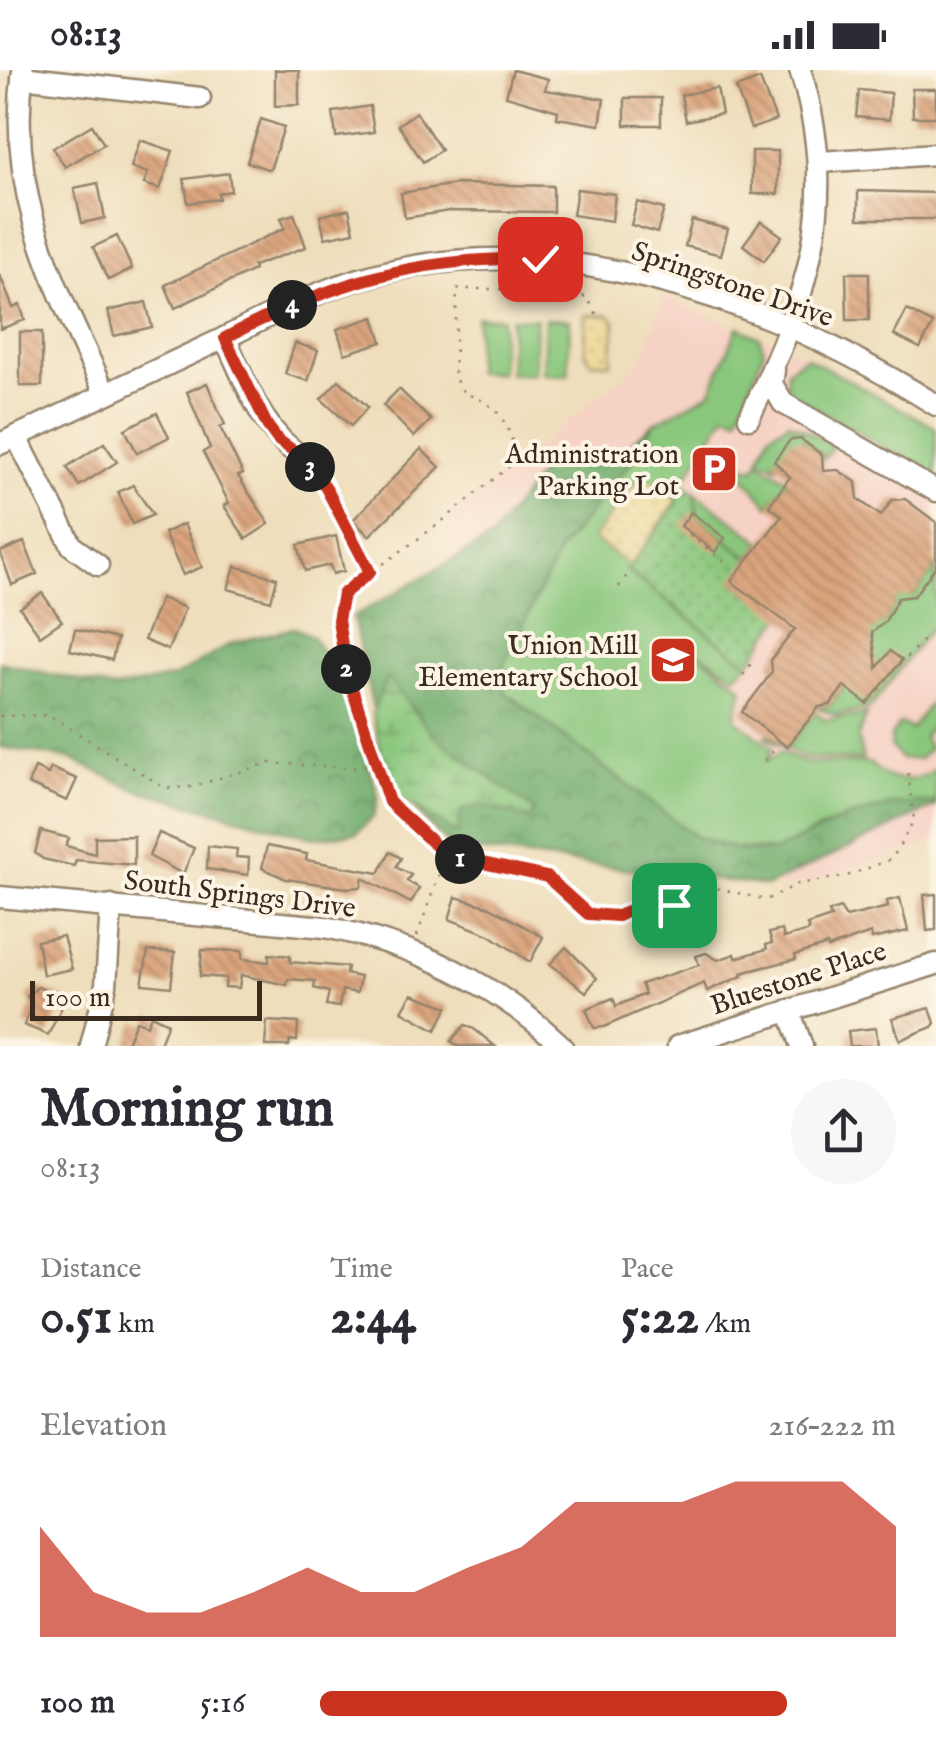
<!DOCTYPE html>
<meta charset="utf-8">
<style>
body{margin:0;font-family:"IM FELL English",serif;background:#f7f7f7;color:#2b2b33;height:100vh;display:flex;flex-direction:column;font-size:38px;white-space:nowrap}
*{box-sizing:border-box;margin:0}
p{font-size:32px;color:#7c7c81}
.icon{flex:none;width:55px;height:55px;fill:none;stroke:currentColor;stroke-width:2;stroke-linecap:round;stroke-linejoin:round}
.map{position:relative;height:976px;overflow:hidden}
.panel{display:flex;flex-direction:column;background:#fff;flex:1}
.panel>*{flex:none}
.scale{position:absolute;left:30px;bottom:25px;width:232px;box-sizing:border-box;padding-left:10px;border:5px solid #3b2a1e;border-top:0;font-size:28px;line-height:35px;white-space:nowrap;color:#3b2a1e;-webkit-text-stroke:8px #fcf5e5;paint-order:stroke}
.pin{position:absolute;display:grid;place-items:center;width:85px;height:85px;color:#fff;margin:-42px;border-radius:20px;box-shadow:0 5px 15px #0006}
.km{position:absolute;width:50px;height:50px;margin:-25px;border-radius:50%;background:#222;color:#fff;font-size:28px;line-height:50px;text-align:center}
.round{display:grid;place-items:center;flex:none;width:105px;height:105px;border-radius:52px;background:#f7f7f7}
.headline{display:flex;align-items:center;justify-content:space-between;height:170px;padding:0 40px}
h1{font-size:55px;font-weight:800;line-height:75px}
.metrics{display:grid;grid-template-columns:repeat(3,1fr);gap:15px;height:170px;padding:10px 40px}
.metrics div{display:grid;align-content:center}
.metrics b{font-size:50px;font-weight:800}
.metrics small{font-size:28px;font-weight:400}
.metrics p{font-size:28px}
.chart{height:280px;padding:20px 40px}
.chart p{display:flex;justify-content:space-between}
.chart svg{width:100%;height:180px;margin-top:10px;fill:#c8321e;opacity:.7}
ul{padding:0 40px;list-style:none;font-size:32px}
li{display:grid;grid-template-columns:160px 120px 1fr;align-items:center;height:75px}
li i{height:25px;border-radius:12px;background:#c8321e}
.status{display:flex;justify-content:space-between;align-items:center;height:70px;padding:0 50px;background:#fff;direction:ltr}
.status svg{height:28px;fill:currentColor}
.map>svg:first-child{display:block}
</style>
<div class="status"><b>08:13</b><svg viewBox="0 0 49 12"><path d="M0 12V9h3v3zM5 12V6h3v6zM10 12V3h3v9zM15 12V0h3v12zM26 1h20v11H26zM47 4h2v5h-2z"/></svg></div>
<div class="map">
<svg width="936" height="976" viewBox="0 0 936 976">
<defs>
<pattern id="forest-crowns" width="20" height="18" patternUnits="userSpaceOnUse" patternTransform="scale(2.5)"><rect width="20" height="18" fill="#6fac6c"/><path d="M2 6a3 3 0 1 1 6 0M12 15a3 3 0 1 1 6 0" fill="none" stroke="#5c8c58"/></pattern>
<pattern id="wetland-marsh" width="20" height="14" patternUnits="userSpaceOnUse" patternTransform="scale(2.5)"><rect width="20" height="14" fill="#8ac77d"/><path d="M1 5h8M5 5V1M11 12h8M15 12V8" fill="none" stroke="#72a266"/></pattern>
<pattern id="sand-dots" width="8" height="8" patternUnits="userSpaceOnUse" patternTransform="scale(2.5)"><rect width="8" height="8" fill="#eeda9e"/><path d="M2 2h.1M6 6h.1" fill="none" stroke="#cdbb88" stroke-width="1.8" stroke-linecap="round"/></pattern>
<pattern id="park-dots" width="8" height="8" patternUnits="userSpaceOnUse" patternTransform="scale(2.5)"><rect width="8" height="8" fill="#8ac77d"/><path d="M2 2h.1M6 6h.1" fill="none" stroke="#72a266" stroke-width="1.8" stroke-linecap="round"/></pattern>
<pattern id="building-back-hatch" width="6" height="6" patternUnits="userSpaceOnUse" patternTransform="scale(2.5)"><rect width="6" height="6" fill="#dba47d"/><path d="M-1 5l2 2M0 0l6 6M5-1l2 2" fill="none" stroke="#b38666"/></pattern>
</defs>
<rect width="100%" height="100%" fill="#fcf5e5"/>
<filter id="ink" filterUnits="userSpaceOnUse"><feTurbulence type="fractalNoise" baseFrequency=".01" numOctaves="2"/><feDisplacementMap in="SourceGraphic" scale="20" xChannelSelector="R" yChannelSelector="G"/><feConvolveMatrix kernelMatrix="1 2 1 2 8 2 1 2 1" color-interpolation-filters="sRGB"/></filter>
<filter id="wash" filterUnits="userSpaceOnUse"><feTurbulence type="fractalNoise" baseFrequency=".0048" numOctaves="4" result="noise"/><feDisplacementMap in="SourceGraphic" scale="40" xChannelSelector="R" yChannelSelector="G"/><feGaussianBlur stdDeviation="2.25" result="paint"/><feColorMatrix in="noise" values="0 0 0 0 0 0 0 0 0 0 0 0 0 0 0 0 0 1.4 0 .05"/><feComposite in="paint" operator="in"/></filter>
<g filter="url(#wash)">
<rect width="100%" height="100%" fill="#efdebc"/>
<path fill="#f6d2c4" d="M663,227l159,65 114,65v414l-147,48 -418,-143 76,-173 6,-58 189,-154z"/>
<g fill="#8ac77d" stroke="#62784e" stroke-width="2.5">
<path d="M477,247l25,1 -2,55 -25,-1z"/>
<path d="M511,248l25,1 -2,55 -25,-1z"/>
<path d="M545,249l25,1 -2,55 -25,-1z"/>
<path d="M738,257l21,10 5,13 -26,68 -12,-4 -52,82 4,4 -51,71 121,93 -13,12 -50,-33 58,45 -8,31 38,29 -7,14 14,-10 25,11h65c19,21 45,22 66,5v34l-106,22 -55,27 -50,-3 -29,-11 -192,-145 -1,-26 57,-117 80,-98 13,-27 57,-31z"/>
<path d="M806,287l130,71v49l-144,-83 -6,-9 1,-15z"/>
<path d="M789,352l41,21 2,5 -10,12 -1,-6 -19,-15 -28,22 2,5 -17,-7 11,-25z"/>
<path d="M759,392l29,18 -19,26 -31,-36 1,-6 15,5z"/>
<path d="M695,423l67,49 -13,16 -52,-41z"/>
<path d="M936,496v55l-66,87 -34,7 -18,-7 12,-3 44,-56 -5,-15 10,-12h6l14,-27 15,1z"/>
<path d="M936,626v24l-13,17 7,11 -11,11h-18l-10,-12v-11l9,-13 11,6z"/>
<path d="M815,642l10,8 41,-6 -8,23 5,23 -59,-2 -38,-21 2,-3 19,13z"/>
</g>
<g fill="url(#forest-crowns)" stroke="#556b45" stroke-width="2.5">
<path d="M653,354l-13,27 -80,98 -57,117 2,26 191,145 46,14h33l73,-34 44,-12 44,-3v4l-168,80 -314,-38c-74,-56 -81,-146 -101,-231l138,-79 55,-73 68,-7z"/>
<path d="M294,558l18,8 35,56 31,103 -4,21 -18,17 -43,5 -179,-49 -63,-30 -71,-12v-85l114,27 61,-12 57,-34z"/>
</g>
<path fill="url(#wetland-marsh)" stroke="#62784e" stroke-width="2.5" d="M387,608l48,59 99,73 -4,9 -47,-14 -22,6 -3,23 -58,-36 -16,-35 -12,-50z"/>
<g fill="url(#sand-dots)" stroke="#94825e" stroke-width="2.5">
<path d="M586,245h23l6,7 -4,41 -20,-1 -6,-11z"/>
<path d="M652,410l26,20 -48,66 -37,-27 41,-56z"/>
</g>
<path fill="url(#park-dots)" stroke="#62784e" stroke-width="2.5" d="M683,414l12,9 2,24 52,41 32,60 -33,46 -121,-94 51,-69 -4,-4z"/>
<g id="blocks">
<g fill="url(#building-back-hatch)">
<path d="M275,0h24v35l-24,1z"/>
<path d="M513,0l35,9 -3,11 59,9 -4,26 -43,-7 1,-7 -52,-15z"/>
<path d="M760,9l16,41 -25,9 -15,-41z"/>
<path d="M717,18l5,26 -36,7 -5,-26z"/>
<path d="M912,19h24v28h-23z"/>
<path d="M859,20l32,3 -2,27 -33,-3z"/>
<rect x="625" y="28" width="36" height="27"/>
<path d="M370,36l4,26 -38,5 -3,-25z"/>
<path d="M416,42l25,38 -18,12 -25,-37z"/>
<path d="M261,49l23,8 -14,43 -23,-8z"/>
<path d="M92,55l12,19 -39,23 -12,-19z"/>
<path d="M140,70l33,11 -13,38 -16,-5 4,-11 -17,-6z"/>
<rect x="752" y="81" width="26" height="43"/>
<path d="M229,103l2,18 -13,2 1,6 -31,4 -4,-24z"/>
<path d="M98,113l7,35 -23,5 -8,-35z"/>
<path d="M456,114l97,2v26l-104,-1 -44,7 -4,-25z"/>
<path d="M577,119l38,5 -3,27 -39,-6z"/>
<path d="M858,121l78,2v26h-78z"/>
<path d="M637,132l27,7 -7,24 -26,-8z"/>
<path d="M349,139l5,23 -29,6 -5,-22z"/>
<path d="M294,144l12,33 -53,19 1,4 -79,38 -10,-23 120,-57 -4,-10z"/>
<path d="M692,150l36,9 -7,26 -36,-9z"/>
<path d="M761,151l21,15 -18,25 -21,-16z"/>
<path d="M117,166l15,33 -24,11 -15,-33z"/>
<path d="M846,203h23v47h-22z"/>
<path d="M0,205l13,33 7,-3 5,15 -25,9z"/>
<path d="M146,232l6,25 -38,9 -6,-25z"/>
<path d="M907,240l26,14 -13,24 -26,-13z"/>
<path d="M374,247l8,25 -37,12 -8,-25z"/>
<rect x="20" y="262" width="22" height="54"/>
<path d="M295,273l23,7 -10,31 -23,-7z"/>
<path d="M339,310l29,27 -17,19 -30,-27z"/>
<path d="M207,313l18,42 -5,2 23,47 -5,2 31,48 -23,15 -22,-33 5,-3 -26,-51 7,-4 -23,-56z"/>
<path d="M399,319l32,31 -17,17 -31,-32z"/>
<path d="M157,343l12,24 -32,16 -12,-24z"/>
<path d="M801,369l21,16 1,16 15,-1 18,12 2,17 23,17 11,-16 13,-1 31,23v44l-22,30 -16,2 -13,24 -13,10 5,36 13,-17 12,9 -35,44 -23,-18 -14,19 -11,2 -32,40 -45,-35 30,-40 -1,-12 24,-31 -64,-48 51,-65 -13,-10 21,-29 -16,-16 16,-21z"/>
<path d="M104,373l13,19 -38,24 -12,-19z"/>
<path d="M421,379l19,18 -71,69 -16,-16z"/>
<path d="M133,415l20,30 -21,9 -14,-32z"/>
<path d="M691,442l34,26 -10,14 -34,-26z"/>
<path d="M184,454l18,43 -19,8 -19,-42z"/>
<path d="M336,466l8,35 -11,3 -3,-9 -25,6 -7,-26z"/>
<path d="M24,472l13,32 -25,11 -12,-33z"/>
<path d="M235,496l42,12 -6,23 -43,-12z"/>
<path d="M42,523l20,28 -22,15 -20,-28z"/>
<path d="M161,528l24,10 -17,42 -24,-10z"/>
<path d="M75,559l42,10 -5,21 -42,-10z"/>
<path d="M35,698l13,6 3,-6 26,11 -10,22 -39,-17z"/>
<path d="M41,761l28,7 -3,8 29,8v-17l39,-1v29l-58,-5 -2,6 -31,-7 -8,-6z"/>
<path d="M159,763l35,15 -11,26 -34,-18z"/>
<path d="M208,776l29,3 -1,8 13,1 -1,17 -41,-6z"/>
<path d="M267,776l40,8 -1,6 73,13 11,-21 11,6 -5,9 15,8 -4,6 12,7 -8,15 -48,-25 -2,9 -15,1 -60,-9 -24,-11z"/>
<path d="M936,824v36l-9,1 -3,-36z"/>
<path d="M456,827l34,10 53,30 -13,25 -40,-27 -41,-16z"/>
<path d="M900,828l8,33 -36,8 -1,-6 -43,15 -1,-3 -32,10 1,4 -55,14 1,3 -35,15 -3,-8 -100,44 -10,1 -8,-19 27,-11 3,8 29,-12 -4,-10 58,-19 -3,-9 10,-3 12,7 17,-6 1,4 31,-9 -1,-4 6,-2 -3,-10 13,-3 2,8 25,-7 -2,-6 24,-8 -2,-5 11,-4 6,9 42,-10 -1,-6z"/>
<path d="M63,866l9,33 -29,6 -6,-34z"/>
<path d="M566,877l31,31 -11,14 -36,-28z"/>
<path d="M202,880l40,1v8l27,3v-8l21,2v6l57,5 -1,7 14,3 -3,16 -15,-3 -3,17 -13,-2 3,-13 -15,-4 1,-7 -27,-2 -1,6 -46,-10 -2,13 -14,-1 1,-9 -26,-2z"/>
<path d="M148,881l27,1 -4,35 -29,-3z"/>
<path d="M38,917l28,12 -18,36 -24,-10 8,-20 -5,-9z"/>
<path d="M412,924l36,13 -12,23 -34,-19z"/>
<path d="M930,938l5,15 -3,4 -32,13 -8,-22z"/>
<path d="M151,945l17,8 -9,23 -32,-3 9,-22 11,4z"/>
<path d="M267,951l31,2 -1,18 -7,-1 -1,6h-24z"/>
<path d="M465,955l9,4 21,17h-37l-7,-5z"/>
<path d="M876,958l2,18h-28l-2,-15z"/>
</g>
</g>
</g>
<g filter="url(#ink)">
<use href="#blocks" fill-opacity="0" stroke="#95846d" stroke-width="2.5"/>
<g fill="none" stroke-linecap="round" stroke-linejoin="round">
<g stroke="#95846d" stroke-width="25">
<g id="minor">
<path d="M23,0c-17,126 31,212 82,323"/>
<path d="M22,7l178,21"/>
<path d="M820,92l116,-8"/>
<path d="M225,268c21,44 36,94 79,120"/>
<path d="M774,300l-2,14 11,19 153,88"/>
<path d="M749,348c58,-119 93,-217 51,-348"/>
<path d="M16,366l56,110 26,19"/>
<path d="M0,374c74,-34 147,-70 220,-104 39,-18 77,-40 118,-54 201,-72 425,11 598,119"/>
<path d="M0,827l325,30c91,18 169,55 237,119"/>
<path d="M789,940l13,36"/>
<path d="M91,976l15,-61 5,-79"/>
<path d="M678,976l258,-82"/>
</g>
</g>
<g stroke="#95846d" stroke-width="2.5" stroke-dasharray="2.5 8" stroke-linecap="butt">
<path d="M518,233v-12"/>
<path d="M314,401l55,98"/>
<path d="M689,465l40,30"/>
<path d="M619,517l10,-15"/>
<path d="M899,595l27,-28"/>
<path d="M743,605l8,-11"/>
<path d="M879,619l8,-1"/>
<path d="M0,646l49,-1 116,73 26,-1 78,-24 83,5 24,-4"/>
<path d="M765,691l11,-13"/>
<path d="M448,786l99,21 41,37 30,2 17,-8 39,-3 31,-20 61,15 32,-16 49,-8 45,-17 22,-39 -6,-48"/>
<path d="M417,866l29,-81 -57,-52 -43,-133 -8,-49 5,-28 97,-70 77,-63c-8,-37 -17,-55 -53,-67l-10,-16 3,-88h61l69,8 10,18"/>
</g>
<use href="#minor" stroke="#fff" stroke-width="20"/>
</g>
</g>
<g fill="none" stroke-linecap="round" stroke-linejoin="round" filter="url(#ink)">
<g stroke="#fff" stroke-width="20">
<path id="route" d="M540,189c-119,-3 -210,23 -315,79l42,87 11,15 26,18 21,28 45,86 -27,22 -5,26 8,50 43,132 57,53 101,22 41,37 30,2 16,-8 40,-3"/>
</g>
<use href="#route" stroke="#c8321e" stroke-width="12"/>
</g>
<defs>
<g id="parking-square" transform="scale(2.5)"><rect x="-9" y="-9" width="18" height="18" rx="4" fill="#c8321e" stroke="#fcf5e5"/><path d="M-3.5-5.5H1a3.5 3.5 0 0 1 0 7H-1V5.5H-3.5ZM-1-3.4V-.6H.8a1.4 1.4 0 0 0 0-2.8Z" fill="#fff"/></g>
<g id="school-square" transform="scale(2.5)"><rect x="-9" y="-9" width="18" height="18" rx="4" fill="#c8321e" stroke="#fcf5e5"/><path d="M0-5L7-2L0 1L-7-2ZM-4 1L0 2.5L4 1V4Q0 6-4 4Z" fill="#fff"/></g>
</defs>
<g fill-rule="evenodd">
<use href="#parking-square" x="714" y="399"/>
<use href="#school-square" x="673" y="590"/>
</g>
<g text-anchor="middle" stroke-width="8" stroke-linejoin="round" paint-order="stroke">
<g font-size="28" fill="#3b2a1e" stroke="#fcf5e5">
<text transform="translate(733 213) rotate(19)" y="10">Springstone Drive</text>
<text transform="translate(240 823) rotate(7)" y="10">South Springs Drive</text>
<text transform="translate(798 907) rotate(-18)" y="10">Bluestone Place</text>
</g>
<g font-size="28" fill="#3b2a1e" stroke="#fcf5e5" text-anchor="end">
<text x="679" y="393">Administration<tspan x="679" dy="32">Parking Lot</tspan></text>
<text x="638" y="584">Union Mill<tspan x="638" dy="32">Elementary School</tspan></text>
</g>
</g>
</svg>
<div class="scale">100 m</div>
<div class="pin" style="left:674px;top:835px;background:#1e9e55"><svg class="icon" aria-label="arrive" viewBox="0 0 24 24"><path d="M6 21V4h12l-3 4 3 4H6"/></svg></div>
<div class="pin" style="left:540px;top:189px;background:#d93025"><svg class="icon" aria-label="check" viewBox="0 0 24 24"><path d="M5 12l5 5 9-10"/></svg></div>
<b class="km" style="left:460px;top:789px">1</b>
<b class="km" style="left:346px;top:599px">2</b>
<b class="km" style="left:310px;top:397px">3</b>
<b class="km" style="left:292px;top:235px">4</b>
</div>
<section class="panel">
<div class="headline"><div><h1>Morning run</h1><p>08:13</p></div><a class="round"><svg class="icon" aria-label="share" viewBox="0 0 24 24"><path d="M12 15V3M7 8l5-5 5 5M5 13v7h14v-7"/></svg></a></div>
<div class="metrics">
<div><p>Distance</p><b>0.51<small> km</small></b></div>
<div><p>Time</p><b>2:44</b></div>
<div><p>Pace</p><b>5:22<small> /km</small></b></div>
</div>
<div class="chart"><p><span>Elevation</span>216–222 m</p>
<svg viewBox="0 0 160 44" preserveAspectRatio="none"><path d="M0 44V17L10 33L20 38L30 38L40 33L50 27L60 33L70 33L80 27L90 22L100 11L110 11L120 11L130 6L140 6L150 6L160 17V44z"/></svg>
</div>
<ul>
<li><b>100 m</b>5:16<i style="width:81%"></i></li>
</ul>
</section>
